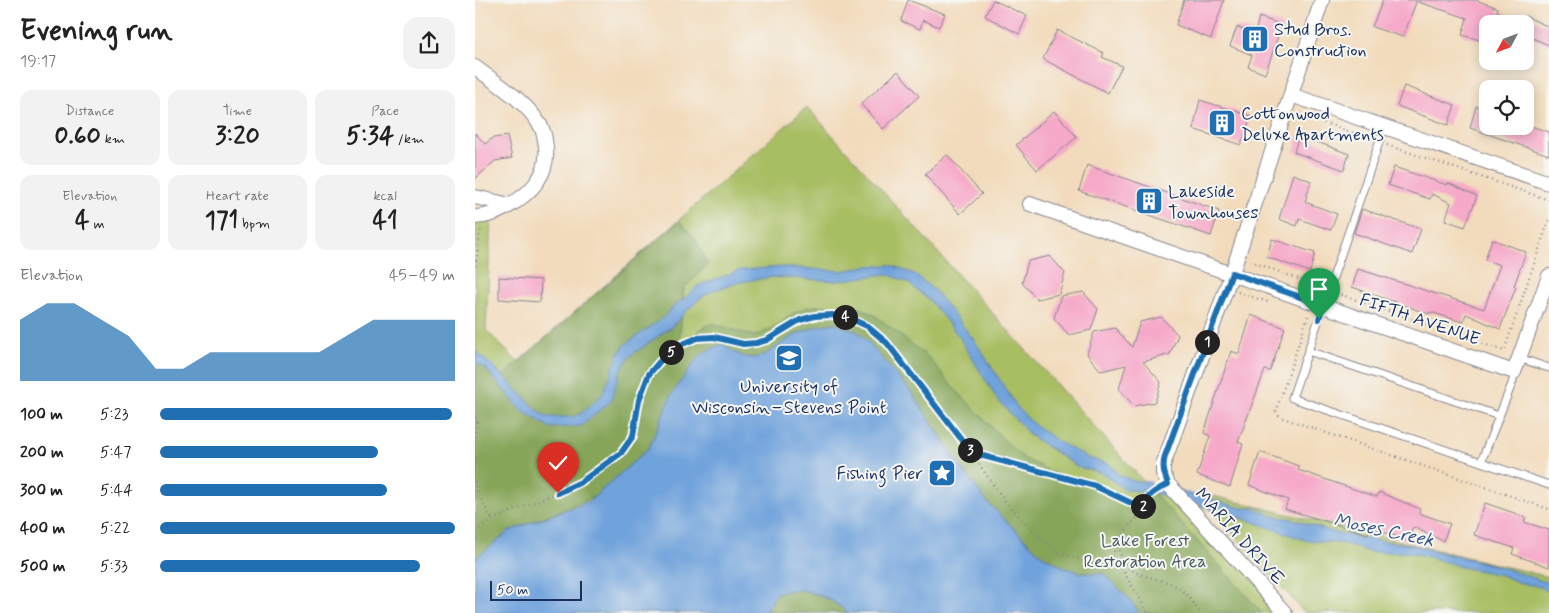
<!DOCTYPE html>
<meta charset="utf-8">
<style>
body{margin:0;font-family:Mynerve,sans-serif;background:#f2f2f2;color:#222;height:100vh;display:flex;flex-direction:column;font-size:19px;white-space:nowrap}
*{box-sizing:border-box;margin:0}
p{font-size:16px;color:#767676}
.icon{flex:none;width:28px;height:28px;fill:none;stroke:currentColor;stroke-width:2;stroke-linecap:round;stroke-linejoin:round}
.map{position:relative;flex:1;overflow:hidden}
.side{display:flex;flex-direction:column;background:#fff;width:475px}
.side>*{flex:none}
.needle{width:32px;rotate:229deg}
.buttons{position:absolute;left:1004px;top:15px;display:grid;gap:10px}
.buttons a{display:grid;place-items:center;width:55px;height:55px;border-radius:10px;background:#fff;box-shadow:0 2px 12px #0003;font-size:25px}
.scale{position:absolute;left:15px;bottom:12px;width:92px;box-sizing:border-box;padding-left:5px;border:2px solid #1b2f5e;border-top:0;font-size:14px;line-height:18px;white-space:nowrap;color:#1b2f5e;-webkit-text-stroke:4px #f6f6f2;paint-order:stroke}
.pin{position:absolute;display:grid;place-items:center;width:42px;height:42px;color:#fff;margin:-51px -21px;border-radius:50% 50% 50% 0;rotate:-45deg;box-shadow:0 0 5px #0007}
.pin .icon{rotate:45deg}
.km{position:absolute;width:25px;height:25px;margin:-12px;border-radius:50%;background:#222;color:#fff;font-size:14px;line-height:25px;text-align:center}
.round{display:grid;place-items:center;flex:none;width:52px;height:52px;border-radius:15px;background:#f2f2f2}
.summary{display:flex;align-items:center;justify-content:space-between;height:85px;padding:0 20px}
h1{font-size:28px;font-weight:700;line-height:38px}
.figures{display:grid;grid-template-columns:repeat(3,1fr);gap:8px;height:85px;padding:5px 20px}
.figures div{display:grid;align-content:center;border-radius:12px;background:#f2f2f2;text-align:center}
.figures b{font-size:25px;font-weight:700}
.figures small{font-size:14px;font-weight:400}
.figures p{font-size:14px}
.chart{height:140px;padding:10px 20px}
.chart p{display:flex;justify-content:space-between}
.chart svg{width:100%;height:90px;margin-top:5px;fill:#1f6fb2;opacity:.7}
ul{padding:0 20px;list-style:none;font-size:16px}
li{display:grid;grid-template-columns:80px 60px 1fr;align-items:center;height:38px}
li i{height:12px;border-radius:6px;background:#1f6fb2}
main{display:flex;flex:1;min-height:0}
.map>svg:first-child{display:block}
</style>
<main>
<section class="side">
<div class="summary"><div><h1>Evening run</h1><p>19:17</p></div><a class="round"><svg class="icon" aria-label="share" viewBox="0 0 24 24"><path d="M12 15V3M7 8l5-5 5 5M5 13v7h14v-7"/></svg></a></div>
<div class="figures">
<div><p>Distance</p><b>0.60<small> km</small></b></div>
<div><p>Time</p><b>3:20</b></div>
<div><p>Pace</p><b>5:34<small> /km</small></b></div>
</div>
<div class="figures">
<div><p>Elevation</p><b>4<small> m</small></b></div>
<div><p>Heart rate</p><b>171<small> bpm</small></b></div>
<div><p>kcal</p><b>41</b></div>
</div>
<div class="chart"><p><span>Elevation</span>45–49 m</p>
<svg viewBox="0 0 160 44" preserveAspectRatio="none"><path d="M0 44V14L10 6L20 6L30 14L40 22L50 38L60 38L70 30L80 30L90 30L100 30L110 30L120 22L130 14L140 14L150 14L160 14V44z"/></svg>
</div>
<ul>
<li><b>100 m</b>5:23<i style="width:99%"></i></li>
<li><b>200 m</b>5:47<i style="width:74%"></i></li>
<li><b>300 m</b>5:44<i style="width:77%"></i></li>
<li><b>400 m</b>5:22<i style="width:100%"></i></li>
<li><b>500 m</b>5:33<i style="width:88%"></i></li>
</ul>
</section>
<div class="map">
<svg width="1074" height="613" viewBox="0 0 1074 613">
<rect width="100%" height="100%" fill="#f6f6f2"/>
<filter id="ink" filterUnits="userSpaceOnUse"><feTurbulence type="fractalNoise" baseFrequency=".02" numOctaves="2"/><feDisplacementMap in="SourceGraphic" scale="10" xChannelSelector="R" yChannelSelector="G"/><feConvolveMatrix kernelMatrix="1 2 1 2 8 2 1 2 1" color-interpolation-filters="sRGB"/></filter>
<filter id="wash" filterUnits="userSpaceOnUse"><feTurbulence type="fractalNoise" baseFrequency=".0096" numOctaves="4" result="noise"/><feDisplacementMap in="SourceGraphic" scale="20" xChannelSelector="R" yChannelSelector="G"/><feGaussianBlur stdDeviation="1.12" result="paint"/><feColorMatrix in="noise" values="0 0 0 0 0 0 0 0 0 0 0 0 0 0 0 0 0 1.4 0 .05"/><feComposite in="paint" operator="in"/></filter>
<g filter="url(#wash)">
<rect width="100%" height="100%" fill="#f2dbbc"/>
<g fill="#a8be63" stroke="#627660">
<path d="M332,107l340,378 4,2 2,5 15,-8 117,129h-810v-393l16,-1 -5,111 32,32z"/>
<path d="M738,496l336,81v36h-244l-97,-107z"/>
</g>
<g fill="#86a559" stroke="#506a5c">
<path d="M204,221l15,16 14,28 -24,23 -5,58 17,-8 1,-6 15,-9 42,13 13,-5 14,-8 11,-9 11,-5 12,-3 40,-1 21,11 53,42 24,29 59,61 13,11 39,19 31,8 38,17 20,-11 109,121h-123l-9,-13 -26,-26 -23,-1 -18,-6 -24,-14 -52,-51 -27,-36 -48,-73 -78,-70c-15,3 -30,7 -44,15 -11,6 -23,19 -37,20 -12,1 -22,-8 -31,-14l-50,50 -23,54 -55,49 -82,33 -37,29v-194h6l16,16z"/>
<path d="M324,589c17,5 36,10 48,24h-82l11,-20z"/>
</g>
<g fill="#6fa2db" stroke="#45689c">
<path d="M416,265l23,9 20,16 40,50 44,68 15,16 26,18 29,16 21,6 10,11 15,6 14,1 94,26h12l19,8 20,3 36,12 32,7 52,7 17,5 64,15 55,18v7h-5l-3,-3 -24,-5 -15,-7 -41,-8 -31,-10 -22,-5h-39l-22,-8 -42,-4 -51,-18 -105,-31h-12l-13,-2 -22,-16 -24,-6 -47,-31 -34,-37 -39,-64 -29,-35 -22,-18 -20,-8 -51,7 -64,-4 -32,5 -28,9 -13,8 -28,28 -41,29 -10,15 -9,30 -30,25 -30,2 -29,-17 -37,-43 -10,-6v-11l20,17 41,41 11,8h26l9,-4 21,-19 15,-39 8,-11 37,-26 11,-12 12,-9 11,-11 43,-16 43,-3 59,4 24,-5z"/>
<path d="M359,323l26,10 52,60 48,73 27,36 52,51 24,14 18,6 23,1 26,26 9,13h-292c-10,-12 -31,-21 -47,-23 -7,-1 -17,2 -24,3l-11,20h-290v-54l34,-28 81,-30 4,-4 55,-49 23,-54 22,-31 11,-11 17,-8c9,6 19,14 31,14 14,-1 26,-14 37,-20 14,-8 29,-12 44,-15z"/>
</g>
<g id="blocks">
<g fill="#f6a9c8">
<path d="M433,0l37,14 -6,13 -16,-7 -3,9 -19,-8z"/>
<path d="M518,0l34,16 -8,18 -34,-18z"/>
<path d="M709,0h40l-13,39 -35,-14z"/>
<path d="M908,0h34l-14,37 -31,-10z"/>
<path d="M944,0h57l22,8 -1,3 28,12v-7l24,11v18l-24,-10v-11h-38v18l-25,-7 5,-17 -49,-16z"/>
<path d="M784,17l23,8 -17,49 -17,-7 4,-12 -22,-9 7,-19 18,6z"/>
<path d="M582,30l47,23 -2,4 20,9 -14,27 -65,-34z"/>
<path d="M423,71l21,25 -36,33 -22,-25z"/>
<path d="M929,86l51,19 -7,20 -51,-19z"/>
<path d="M725,100l51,16 -10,29 -48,-16z"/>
<path d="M1001,106l11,4v16h38v-2l24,8v23l-79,-27z"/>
<path d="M579,111l23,26 -40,33 -21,-25z"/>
<path d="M0,133l10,11 8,-6 14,-2 5,22 -17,3 -20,18z"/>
<path d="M824,135l50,19 -5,16 -50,-18z"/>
<path d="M472,155l35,39 -22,20 -35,-40z"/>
<path d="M612,165l132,46 -8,25 -132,-45z"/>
<path d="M919,167l53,18 1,-2 29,13 -12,31 -20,-7 6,-17 -19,-9 -2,5 -42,-14z"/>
<path d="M818,174l18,7 -6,21 32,12 -6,16 -32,-11 -2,7 -18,-7z"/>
<path d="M887,209l59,20 -9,25 -58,-21z"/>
<path d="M797,239l43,14 -5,19 -43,-15z"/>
<path d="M1017,239l34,13 -12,34 2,1 -16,42 -34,-15 -3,8 -33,-10 -1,2 -77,-27 6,-18 126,40 16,-44 -15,-5z"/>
<path d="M575,256l15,17 -6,21 -22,5 -15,-16 6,-22z"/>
<path d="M24,277l42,3 -1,22 -41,-3z"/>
<path d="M608,292l15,17 -7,21 -22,5 -15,-17 7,-22z"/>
<path d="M776,315l34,13 -15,43 -5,-1 -27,72 5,2 -13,43 -33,-12 13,-39 -6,-3 27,-82 8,3z"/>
<path d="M686,317l17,18 -8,19 -27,8 18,20 -6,20 -21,4 -15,-17 7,-24 -25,6 -14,-17 7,-22 21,-4 17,19 8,-25z"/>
<path d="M785,452l39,14 -1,4 79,27 2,-5 41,17 -1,4 31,11 -7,17 -30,-14 -5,14 -38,-14 -2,7 -83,-25 3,-9 -39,-15z"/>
<path d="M1010,503l41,14 -2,5 25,8v37l-37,-13 2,-6 -40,-13z"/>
</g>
</g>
</g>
<g filter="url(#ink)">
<use href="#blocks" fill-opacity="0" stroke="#86858d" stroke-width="1"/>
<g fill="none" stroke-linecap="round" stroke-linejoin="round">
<g stroke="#86858d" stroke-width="9">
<g id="service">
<path d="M909,128l-92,270 257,87"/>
<path d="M833,351l191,65"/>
<path d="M1044,358l30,10"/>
<path d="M1006,462l32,-81 1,-9"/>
</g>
</g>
<g stroke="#86858d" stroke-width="16">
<g id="minor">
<path d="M0,67c22,17 48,32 63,55 6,7 7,17 8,25 3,29 -16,47 -39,60 -11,6 -20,10 -32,10"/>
<path d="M816,95l258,88"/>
<path d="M0,197l35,8"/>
<path d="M555,204l484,168 35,-96"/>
<path d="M810,613l-117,-129 -5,-11v-8l69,-192 90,-273"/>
</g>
</g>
<g stroke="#86858d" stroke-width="2.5" stroke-dasharray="1 4" stroke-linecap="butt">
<path d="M825,114l70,25"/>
<path d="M912,145l162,55"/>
<path d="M775,261l70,26"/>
<path d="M0,266l6,-38"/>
<path d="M763,292l33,11"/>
<path d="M861,293l168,58 45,-131"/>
<path d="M833,316l-32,95 4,6 269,92"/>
<path d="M0,417l2,5 -2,15"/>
<path d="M499,454l121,32 47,22 2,-6 13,-12"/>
<path d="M0,481l3,13 14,26"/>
<path d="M0,531l17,-11 89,-38 40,-29 12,-17 5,-36 11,-26 12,-14 17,-14 18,-8 18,-1 29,7 13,-1 11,-3 33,-20 15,-3 17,-2 17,3 18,8 20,17 68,87 49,70 29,31 26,21 13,5 23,8 18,1 9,3 26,44"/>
<path d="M643,545c6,37 36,28 59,42 10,6 17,17 23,26"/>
<path d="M632,565l20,-37 9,-9 6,-11"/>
</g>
<use href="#service" stroke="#fff" stroke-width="7"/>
<use href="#minor" stroke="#fff" stroke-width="14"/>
</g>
</g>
<g fill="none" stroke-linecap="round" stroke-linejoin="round" filter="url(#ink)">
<g stroke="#fff" stroke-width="10">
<path id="route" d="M83,493l23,-11 40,-29 12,-17 6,-36 10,-26 12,-14 17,-14 19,-8 17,-1 29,7 13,-1 11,-3 33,-20 15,-4 17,-1 17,3 18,8 20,17 85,110 123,33 47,22c4,-13 15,-18 26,-24 -4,-11 -6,-17 -3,-28l67,-183 91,32 -4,14"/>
</g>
<use href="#route" stroke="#1f6fb2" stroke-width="6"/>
</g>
<defs>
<g id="building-square" transform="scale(1.4375)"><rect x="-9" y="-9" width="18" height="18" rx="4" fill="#1f6fb2" stroke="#f6f6f2"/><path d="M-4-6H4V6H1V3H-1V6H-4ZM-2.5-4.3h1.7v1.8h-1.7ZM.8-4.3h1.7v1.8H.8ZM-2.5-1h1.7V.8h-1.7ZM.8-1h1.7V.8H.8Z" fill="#fff"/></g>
<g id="university-square" transform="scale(1.4375)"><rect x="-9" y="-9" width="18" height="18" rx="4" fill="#1f6fb2" stroke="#f6f6f2"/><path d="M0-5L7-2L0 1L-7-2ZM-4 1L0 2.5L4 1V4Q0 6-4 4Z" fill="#fff"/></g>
<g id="sight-square" transform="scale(1.4375)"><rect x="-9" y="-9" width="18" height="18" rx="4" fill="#1f6fb2" stroke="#f6f6f2"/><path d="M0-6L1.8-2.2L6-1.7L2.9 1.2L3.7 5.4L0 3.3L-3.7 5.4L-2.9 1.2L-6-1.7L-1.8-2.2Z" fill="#fff"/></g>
</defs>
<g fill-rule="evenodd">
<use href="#building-square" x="780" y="39"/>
<use href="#building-square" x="747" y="123"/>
<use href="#building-square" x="674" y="201"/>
<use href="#university-square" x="314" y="358"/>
<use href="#sight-square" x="467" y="473"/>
</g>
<g text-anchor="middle" stroke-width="4" stroke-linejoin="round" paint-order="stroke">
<g font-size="18" fill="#1b2f5e" stroke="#f6f6f2" text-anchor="start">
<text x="799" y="35">Stud Bros.<tspan x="799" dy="21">Construction</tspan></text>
<text x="766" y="119">Cottonwood<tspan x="766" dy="21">Deluxe Apartments</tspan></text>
<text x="693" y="197">Lakeside<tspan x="693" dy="21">Townhouses</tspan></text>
<text x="314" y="392" text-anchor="middle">University of<tspan x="314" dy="21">Wisconsin–Stevens Point</tspan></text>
<text x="448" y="479" text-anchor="end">Fishing Pier</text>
</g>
<g font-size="18" fill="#1b2f5e" stroke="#f6f6f2">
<text transform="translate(945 319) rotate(19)" y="6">FIFTH AVENUE</text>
<text transform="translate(765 536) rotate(48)" y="6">MARIA DRIVE</text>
</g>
<g font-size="18" fill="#455a60" stroke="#f6f6f2">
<text x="670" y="546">Lake Forest<tspan x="670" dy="21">Restoration Area</tspan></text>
</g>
<g font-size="19" font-style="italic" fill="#38578a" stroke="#f6f6f2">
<text transform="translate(909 529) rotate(12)" y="7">Moses Creek</text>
</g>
</g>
</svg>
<div class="buttons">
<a><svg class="needle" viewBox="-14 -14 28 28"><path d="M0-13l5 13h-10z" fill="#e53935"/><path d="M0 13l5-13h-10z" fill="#767676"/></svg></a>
<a><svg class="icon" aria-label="locate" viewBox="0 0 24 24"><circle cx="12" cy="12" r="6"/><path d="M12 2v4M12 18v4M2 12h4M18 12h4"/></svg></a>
</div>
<div class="scale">50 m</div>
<div class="pin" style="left:844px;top:319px;background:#1e9e55"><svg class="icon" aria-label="arrive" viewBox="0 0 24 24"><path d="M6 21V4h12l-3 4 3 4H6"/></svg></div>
<div class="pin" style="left:83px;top:493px;background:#d93025"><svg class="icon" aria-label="check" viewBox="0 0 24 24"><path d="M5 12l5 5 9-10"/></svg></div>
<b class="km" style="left:732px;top:342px">1</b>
<b class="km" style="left:668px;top:506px">2</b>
<b class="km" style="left:495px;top:450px">3</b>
<b class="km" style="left:370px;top:317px">4</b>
<b class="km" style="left:196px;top:352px">5</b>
</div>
</main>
